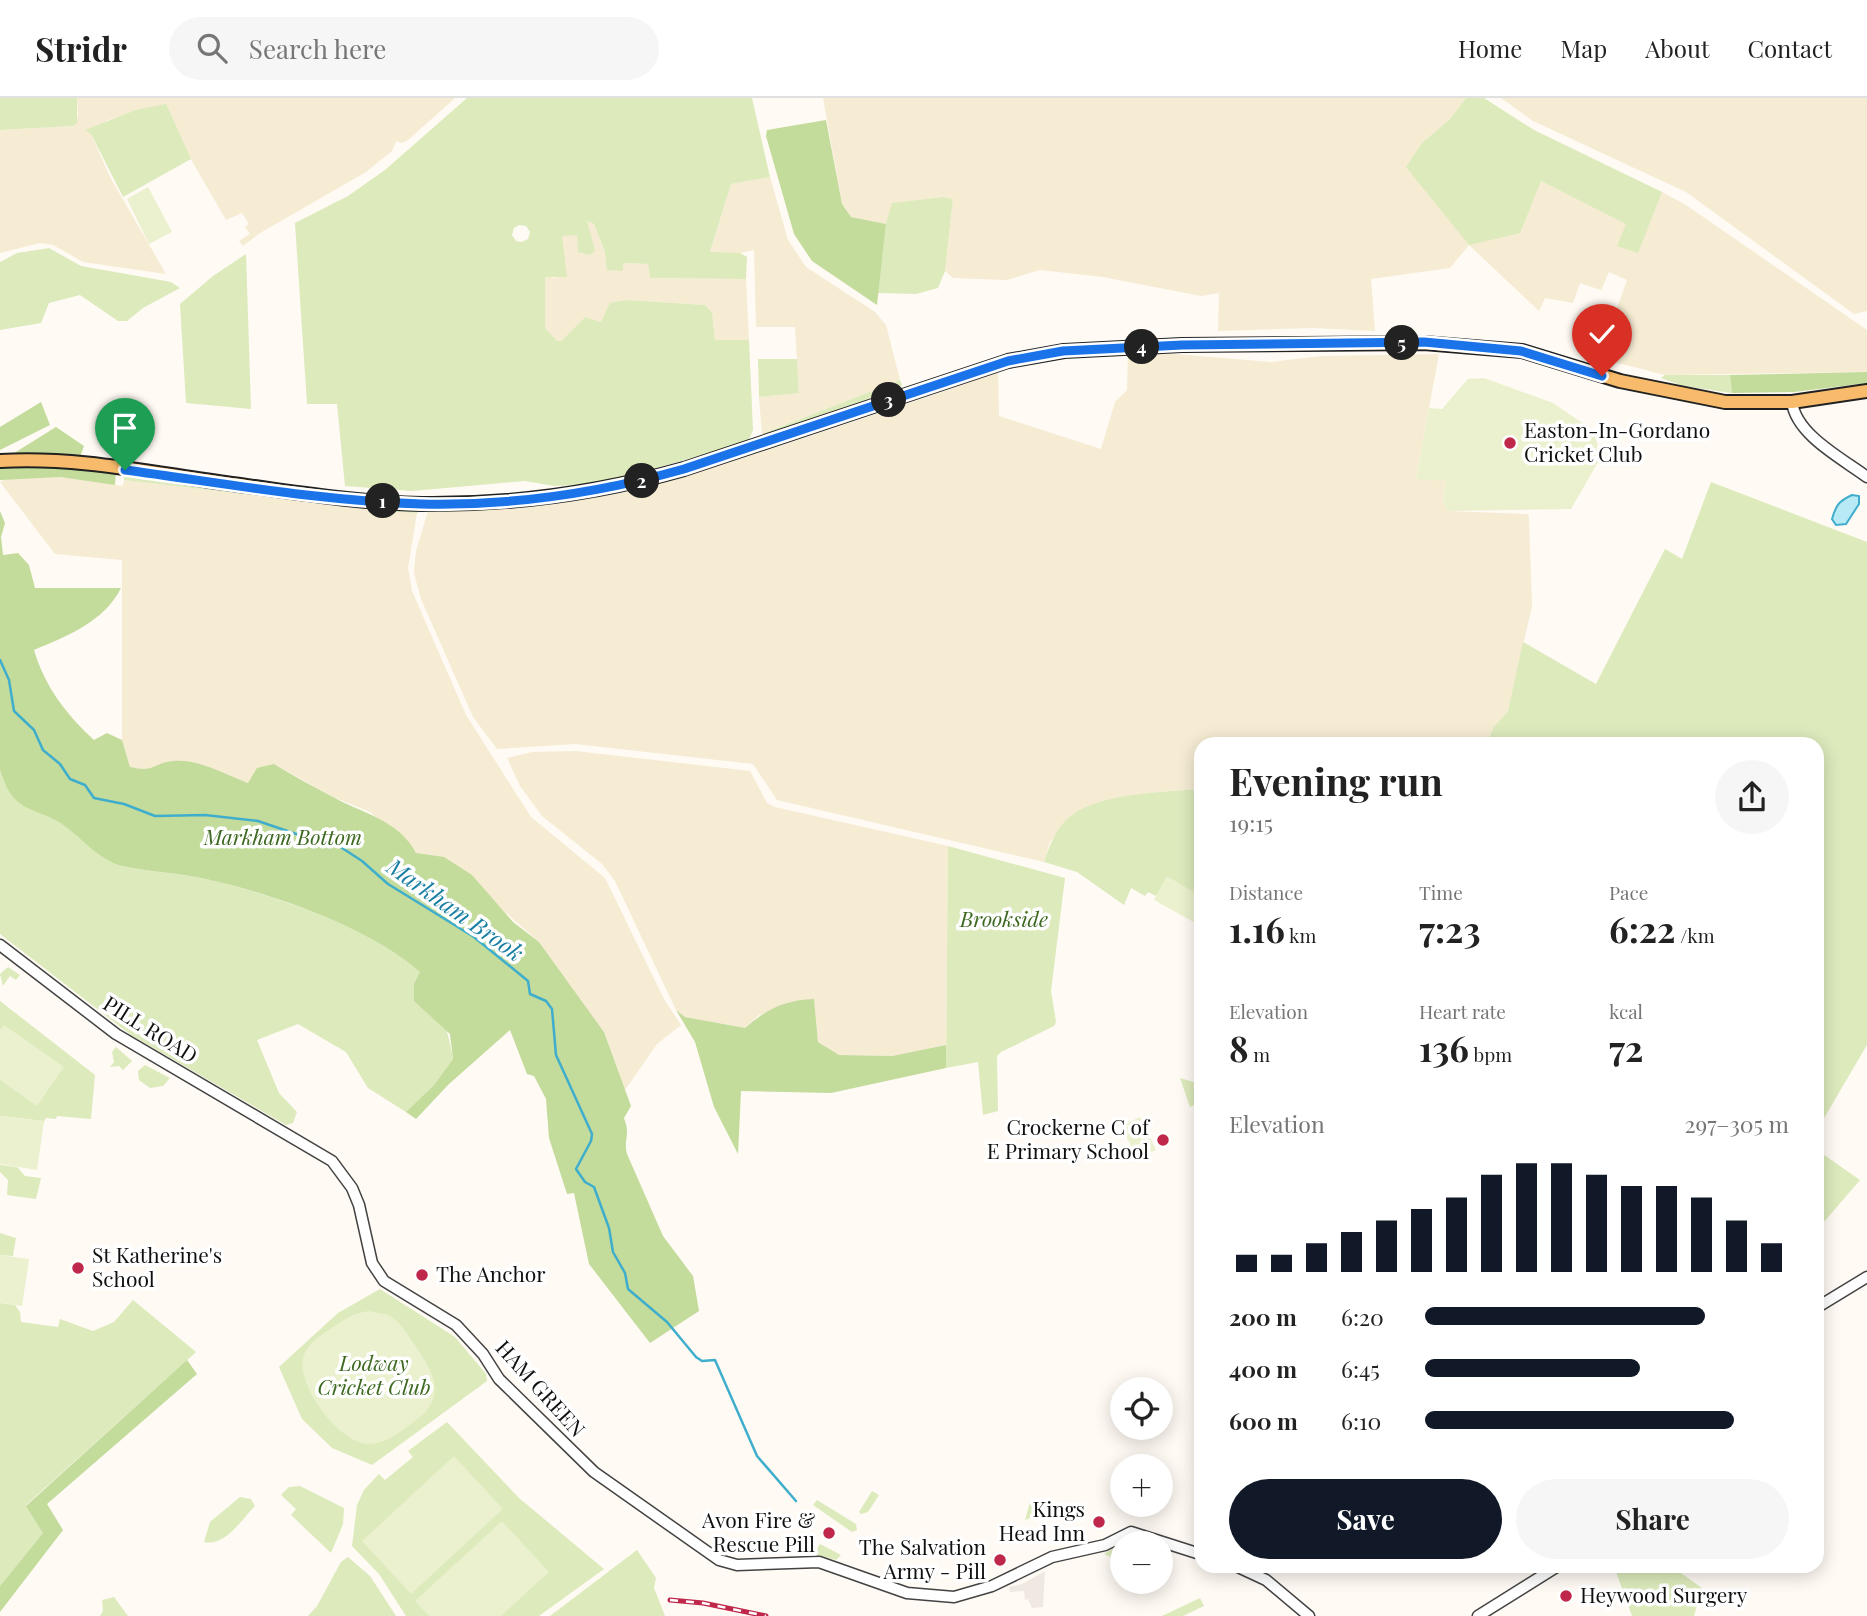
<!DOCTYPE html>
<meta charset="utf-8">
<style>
body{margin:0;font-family:"Playfair Display",serif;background:#f6f6f6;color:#222;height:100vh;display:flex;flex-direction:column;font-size:26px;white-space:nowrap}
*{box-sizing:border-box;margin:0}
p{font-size:23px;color:#767676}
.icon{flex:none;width:38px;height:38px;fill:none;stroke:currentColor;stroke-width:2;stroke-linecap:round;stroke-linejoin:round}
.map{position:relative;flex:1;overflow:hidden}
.panel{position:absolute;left:1194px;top:639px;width:630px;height:836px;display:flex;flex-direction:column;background:#fff;border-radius:21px;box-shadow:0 4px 18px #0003}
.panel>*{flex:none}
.buttons{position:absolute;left:1110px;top:1279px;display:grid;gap:14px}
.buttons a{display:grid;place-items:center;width:63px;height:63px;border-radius:50%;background:#fff;box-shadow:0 4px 18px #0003;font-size:35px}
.pin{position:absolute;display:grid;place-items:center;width:60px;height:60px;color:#fff;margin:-72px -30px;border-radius:50% 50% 50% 0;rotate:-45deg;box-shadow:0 0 7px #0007}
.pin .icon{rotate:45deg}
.km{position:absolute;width:35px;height:35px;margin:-18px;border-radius:50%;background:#222;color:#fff;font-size:19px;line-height:35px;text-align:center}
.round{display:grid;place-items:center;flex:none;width:74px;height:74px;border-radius:37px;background:#f6f6f6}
.summary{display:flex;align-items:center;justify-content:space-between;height:119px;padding:0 35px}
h1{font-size:38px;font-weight:700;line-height:52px}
.figures{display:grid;grid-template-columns:repeat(3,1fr);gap:10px;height:119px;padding:7px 35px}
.figures div{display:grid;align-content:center}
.figures b{font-size:35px;font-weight:700}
.figures small{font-size:19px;font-weight:400}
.figures p{font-size:19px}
.chart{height:196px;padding:14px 35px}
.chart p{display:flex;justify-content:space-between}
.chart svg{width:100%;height:126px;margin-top:7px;stroke:#111827;stroke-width:6}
.cta{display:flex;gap:14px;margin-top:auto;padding:14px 35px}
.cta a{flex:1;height:80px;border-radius:42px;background:#111827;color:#fff;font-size:28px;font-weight:700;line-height:80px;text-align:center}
.cta a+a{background:#f6f6f6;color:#222}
ul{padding:0 35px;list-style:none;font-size:23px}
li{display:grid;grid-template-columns:112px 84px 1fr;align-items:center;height:52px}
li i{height:18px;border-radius:9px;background:#111827}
header{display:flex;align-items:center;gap:42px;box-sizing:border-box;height:98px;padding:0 35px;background:#fff;border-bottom:2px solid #e0e0e0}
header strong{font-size:33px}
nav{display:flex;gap:38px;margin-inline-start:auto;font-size:24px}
.search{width:490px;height:63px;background:#f6f6f6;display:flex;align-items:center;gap:18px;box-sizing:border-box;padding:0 24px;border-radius:38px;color:#767676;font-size:26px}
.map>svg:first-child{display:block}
</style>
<header>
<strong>Stridr</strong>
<div class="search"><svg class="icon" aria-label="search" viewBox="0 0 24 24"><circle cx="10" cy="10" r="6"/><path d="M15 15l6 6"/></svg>Search here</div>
<nav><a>Home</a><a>Map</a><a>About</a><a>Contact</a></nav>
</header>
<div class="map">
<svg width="1867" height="1518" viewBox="0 0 1867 1518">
<rect width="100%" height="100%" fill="#fffaf3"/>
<g fill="#f5ecd3">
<path d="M77,0h378l-47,42 -6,3 -6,-2 -4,10 -26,21 -106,61 -17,13 -4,-5 11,-7 -5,-7 4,-3 -7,-11 -16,7 -45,-78 -15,-37 -58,15 -17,14 19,43 56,97 -83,-12 -30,-17 -13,-2 -40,10v-123l73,-4 5,-11z"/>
<path d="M823,0h643l-16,21 -28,24 20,66 27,36 72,-64 86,43 10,29 25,-61 24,13 181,125v42l-202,3 -66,-17 28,-78 -18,-8 -8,18 -21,-7 -7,20 -28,-5 -6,13 -70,-66 -19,23 -79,11 4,52 -62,-3 -95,3 1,-38 -18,3 -98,-19 -63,-7 -33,10 -54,-2 -8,-7 8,-72 -10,-2 -50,6 -7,21 -35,-7 -9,-13z"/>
<path d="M1501,0h366v213l-13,3 -168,-122 -153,-71z"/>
<path d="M770,79l18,63 18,27 69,45 11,13 14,55 -138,54 -3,-37 40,-4 -4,-66h-39l-2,-77 -14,3h-30l21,-69z"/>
<path d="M587,123l7,3 11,28 17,11 26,1 2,14 96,1 3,61h-34l-2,-19 -8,-16 -78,-5 -17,4 -9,18 -16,-5 -24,24h-5l-11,-13v-52l11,2 6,-21 -1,-21 16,-2 10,-8z"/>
<path d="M1128,256h48l95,8 50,-6 118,-2 -23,124 30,3 -3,22 5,8 80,3 1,5 3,87 -24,105 -15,17 -6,16h-287v45l-52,4 -53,12 -23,10 -22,27 -6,20 -267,-62 -24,-36 -178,-20 -78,5 -24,-32 -52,-118 -7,-26 2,-22 12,-40 99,-4 107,-16 97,-29 220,-73 47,-19 1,46 102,33 14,-47 12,-12z"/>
<path d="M60,379l63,9 1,-6 293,33 -9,55 4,23 54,124 65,102 74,61 59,121 17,26 -24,19 -32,46 -21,-58 -65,-90 -44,-39 -79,-50 -46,-41 -37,-15 -59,-33 -26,19 -52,-20 -25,-2 -23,10 -18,-4 -8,-27v-180l-67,-6 -55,-72 6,-4z"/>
<path d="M575,653l175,20 17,32 8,4 173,39 -2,199 -54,11 -53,-1 -21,-13 -4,-42 -55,15 -14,13 -60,-11 -9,-7 -61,-129 -13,-17 -60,-48 -22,-30 -13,-28 25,-6z"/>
</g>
<g fill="#dceabc" fill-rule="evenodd">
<path d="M0,0h77v25l-4,3 -73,4z"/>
<path d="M467,0h285l18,79 -39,7 -21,68 30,1 7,4 -1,22 -96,-1 -2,-14 -25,-1v8l-16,-1 -2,-18 -11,-28 -7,-3 8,30 -5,4 -12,-3 -1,-17 -15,1 5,41h-22v51l12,13h4l24,-24 16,5 9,-19 17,-3 78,5 7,8 3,27h34l4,90 -5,12 -120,34 -51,9 -22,1 -30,-5 -113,10 -67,-5 -8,-82h-30l-12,-181 53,-27 37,-26zM519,127l7,1 4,6 -2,7 -6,3 -6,-1 -4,-6 2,-7z"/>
<path d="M1466,0h18l50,32 128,62 -24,61 -21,-7 9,-22 -85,-43 -21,52 -51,12 -63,-78 16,-24 28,-24z"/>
<path d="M166,6l25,55 -68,38 -32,-63 -6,-4 51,-20z"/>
<path d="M943,99l10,2 -8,72 -7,17 -22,6 -38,-1 8,-69 6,-21z"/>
<path d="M49,150l32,18 90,16 9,6 -37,20 -16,13h-9l-38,-26 -31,8 -8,20 -41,7v-68l17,-9z"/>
<path d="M246,156l5,155 -65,-6 -6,-99 33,-28z"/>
<path d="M758,261h39l2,34 -40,4z"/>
<path d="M1665,277h65l2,18 -49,-7 -22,-8z"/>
<path d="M900,282l2,5 -3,3 -128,46h-9z"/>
<path d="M124,375l293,35 2,3 -2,2 -16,-1 -277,-32z"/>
<path d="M1711,384l156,60v503l-50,85 -1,-386h-329l6,-16 15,-17 15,-69 73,42 69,-135 17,10z"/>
<path d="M0,672c14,36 27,33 57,51 22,13 40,39 65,45 27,6 56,7 84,13 51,11 180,53 213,92 17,20 30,62 34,88l-19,26 -28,27 -38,-24 -22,-36 -48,-28 -41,16 22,53 18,19 -4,11 -7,2 -155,-90 -131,-101z"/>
<path d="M1200,691v107l-33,-19 -11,19 -8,-4 -3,4 -14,-8 -7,17 -47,-33 -33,-10c6,-18 13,-36 28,-47 30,-22 92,-23 128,-26z"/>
<path d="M948,748l117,32 -14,113 5,31 -2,4 -53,26 -4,4 1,55 -15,4 -5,-53 -32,6z"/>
<path d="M8,869l12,8 -4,5 -6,-4 -7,10 -3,-12z"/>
<path d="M0,903l95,74 -4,44 -34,-3 -1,3 -10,-1 -2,3 -44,-5z"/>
<path d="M116,949l16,14 -9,9 -4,-4 -9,1 4,-5 -2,-10z"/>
<path d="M145,967l25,13 -7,8 -13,2 -11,-8 -1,-9z"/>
<path d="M1180,980l20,6v18l-10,5z"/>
<path d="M1817,1052l43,30 -43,50z"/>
<path d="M0,1067l17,2 8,9 16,2 -5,21 -29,-4 1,-15 -8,-8z"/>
<path d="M0,1135l16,5 -3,18 -13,-1z"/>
<path d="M380,1191l75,48 31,37 1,7 -115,84 -40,-17 -30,-29 -23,-52 59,-54z"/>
<path d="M133,1202l63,52 -170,153 17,28 -43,53v-283l15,2 5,7 1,10 37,5 2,-8 33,12 21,-9z"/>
<path d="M447,1324l72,76 85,71 -65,47h-133l-27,-42 -27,-28 5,-41 7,-15 15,-16 6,6 28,-23 -5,-6z"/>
<path d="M300,1388l44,22 -1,16 -12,29 -40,-38 5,-6 -15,-14 8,-8z"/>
<path d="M872,1393l7,4 -11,17 -7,2 -2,-2z"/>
<path d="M240,1399l11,2 4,7c-13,13 -30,41 -51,36l6,-20z"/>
<path d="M817,1402l39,24 1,6 -5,2 -39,-27z"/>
<path d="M1030,1404l12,5 3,6 -20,7z"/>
<path d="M1138,1441l-2,4 -14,1v18l-18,-8 21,-13z"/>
<path d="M820,1446l21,11 -5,5 -22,-6z"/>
<path d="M637,1452l19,28 -2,10 11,28h-115z"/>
<path d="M348,1459l22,19 26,40h-88l9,-10 24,-44z"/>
<path d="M1614,1468h57l31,22 -8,28h-62z"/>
<path d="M114,1499l14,19h-28l3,-5 -1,-11z"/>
<path d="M1200,1500l4,8 -21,10h-21z"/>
</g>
<g fill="#c3db9b">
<path d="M826,22l16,84 9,13 35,7 -9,81 -65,-44 -18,-27 -28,-98 1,-6z"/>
<path d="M1867,274v11l-73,9 -62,1 -2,-18z"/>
<path d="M41,304l9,23 -50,25v-23z"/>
<path d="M56,329l28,19 -4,11 -69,-2z"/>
<path d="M41,364l75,10 -1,13 -55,-8 -60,3v-13z"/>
<path d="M0,413l5,12 -4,14 2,18 15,-2 11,12 6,23h86c-17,34 -54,48 -87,62 11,37 32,64 60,90l13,-7 15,7 8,27c25,6 23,-4 43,-6 26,-2 51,13 75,22l9,-15 17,-4c18,11 38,22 57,32 30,17 68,24 85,57l28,4 28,18 41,47 26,20 65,90 27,74 -7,12c7,18 -1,21 3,36l36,82 30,40 6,35 -49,32 -61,-79 -15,-71 -7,1 -18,-56 -3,-39 -12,-23 -7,-2 -17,-44 -61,54 -33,35 -10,-7 28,-27 19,-26 -3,-25 -36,-33v-17l6,-12c-48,-44 -150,-79 -214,-93 -27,-6 -56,-7 -84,-13 -25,-6 -43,-32 -65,-45 -13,-8 -32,-11 -42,-22 -8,-8 -11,-19 -15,-29z"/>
<path d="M814,901l4,43 21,13 53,1 54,-11v23l-115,25 -90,-2 -3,63 -24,-47 -19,-65 -19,-32 9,7 60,11c22,-19 40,-28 69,-29z"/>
<path d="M187,1262l10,14 -150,130 16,26 -63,82v-26l43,-53 -17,-27z"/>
</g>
<g fill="#ebf1ce">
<path d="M148,89l24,45 -23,12 -22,-45z"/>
<path d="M1484,280l69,25 38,26 6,8 1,25 -27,47 -123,2 -5,-8 3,-22 -30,-2 13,-71 13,1 26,-30z"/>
<path d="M1167,778l33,20 -1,29 -45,-25z"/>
<path d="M4,927l60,42 -27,39 -37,-26v-50z"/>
<path d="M0,1018l44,5 -7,49 -37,-6z"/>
<path d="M1140,1019l16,33 -19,8 -16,-32z"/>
<path d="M0,1157l29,4 -7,47 -22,-3z"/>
<path d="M369,1213c7,2 15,2 21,5 11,7 17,17 24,28 19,28 35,52 1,77 -14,10 -28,23 -47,23 -29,-1 -71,-58 -65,-86 4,-15 17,-22 29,-30 13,-9 21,-15 37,-17z"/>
<path d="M454,1358l49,53 -92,85 -49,-53z"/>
<path d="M502,1423l47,51 -48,44h-72l-14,-15z"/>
</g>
<path fill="#f0e9e1" d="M1045,1473l-2,36 -11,1 -4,-9 -3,1 -1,-9 -14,1 -1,-5 13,-3z"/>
<path fill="#b8eaf6" stroke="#3faecd" stroke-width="2" d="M1852,397l7,1v8l-13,20 -10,1 -4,-6c4,-14 7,-18 20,-24z"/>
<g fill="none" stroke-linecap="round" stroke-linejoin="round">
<path stroke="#3faecd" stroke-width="2.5" d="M0,562l9,20 5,31 20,19 9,20 17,14 10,15 15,6 9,13 30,6 31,12 50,-1 53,6 44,15 31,6 29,19 26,23 86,53 54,44 2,13 16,7 6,8 4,46 36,79 -1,7 -15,28 9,13 9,5 15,41 4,24 12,21 3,16 39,33 29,35 6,4 13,-1 42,96 39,45"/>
<g stroke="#434343" stroke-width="13">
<g id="tertiary">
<path d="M1792,304c4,33 51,57 75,75"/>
<path d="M0,847l116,89 216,127 20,27 7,17 13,58 12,18 72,44 27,29 16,25 95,93 125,88 18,5 82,-3 88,31 47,4 38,-11 60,-29 53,-12 26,-13 69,22"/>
<path d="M1816,1210l51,-31"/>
<path d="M1236,1468l30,14 43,36"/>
<path d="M1478,1518l80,-50"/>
</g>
</g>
<g stroke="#212121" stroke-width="16">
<path id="primary" d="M0,363c77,-5 156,13 232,23 62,8 127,19 190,20 89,1 177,-11 262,-35l324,-108 56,-10 118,-6 242,-2 98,8 98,30 105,21h67l75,-11"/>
</g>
<use href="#tertiary" stroke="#fff" stroke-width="10"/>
<use href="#primary" stroke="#f7bb6b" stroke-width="12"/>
<g stroke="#c0284b" stroke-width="5">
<path id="rail" d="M670,1502l33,3 63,13"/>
</g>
<use href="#rail" stroke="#fff" stroke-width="2.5" stroke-dasharray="8" stroke-linecap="butt"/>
</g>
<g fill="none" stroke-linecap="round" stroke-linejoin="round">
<g stroke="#fff" stroke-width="14">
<path id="route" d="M125,372c98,13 197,31 296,34 89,2 178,-11 263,-35l324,-108 55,-10 119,-6 242,-3 97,9 81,25"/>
</g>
<use href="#route" stroke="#1a73e8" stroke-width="9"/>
</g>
<g fill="#c0284b" stroke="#fff" stroke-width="2.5">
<circle cx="1510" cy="345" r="7"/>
<circle cx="1163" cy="1042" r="7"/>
<circle cx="78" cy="1170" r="7"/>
<circle cx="422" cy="1177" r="7"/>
<circle cx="1099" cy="1424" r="7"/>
<circle cx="829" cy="1435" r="7"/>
<circle cx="1000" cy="1462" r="7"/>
<circle cx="1566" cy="1498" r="7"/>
</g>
<g text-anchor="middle" stroke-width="7" stroke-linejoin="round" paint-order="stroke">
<g font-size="21" fill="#101010" stroke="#fff" text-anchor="start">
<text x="1524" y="340">Easton-In-Gordano<tspan x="1524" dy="24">Cricket Club</tspan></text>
<text x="1149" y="1037" text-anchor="end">Crockerne C of<tspan x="1149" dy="24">E Primary School</tspan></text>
<text x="92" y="1165">St Katherine's<tspan x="92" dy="24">School</tspan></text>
<text x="436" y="1184">The Anchor</text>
<text x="1085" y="1419" text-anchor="end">Kings<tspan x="1085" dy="24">Head Inn</tspan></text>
<text x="815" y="1430" text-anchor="end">Avon Fire &amp;<tspan x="815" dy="24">Rescue Pill</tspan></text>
<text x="986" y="1457" text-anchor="end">The Salvation<tspan x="986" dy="24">Army - Pill</tspan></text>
<text x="1580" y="1505">Heywood Surgery</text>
</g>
<g font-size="21" font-style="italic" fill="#3c681f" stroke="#fff">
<text x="283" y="747">Markham Bottom</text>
<text x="1004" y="829">Brookside</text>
<text x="374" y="1273">Lodway<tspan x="374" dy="24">Cricket Club</tspan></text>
</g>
<g font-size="21" fill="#101010" stroke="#fff">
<text transform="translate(150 932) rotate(32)" y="7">PILL ROAD</text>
<text transform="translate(540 1291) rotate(48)" y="7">HAM GREEN</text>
</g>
<g font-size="23" font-style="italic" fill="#187fa2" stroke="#fff">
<text transform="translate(455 812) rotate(35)" y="8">Markham Brook</text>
</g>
</g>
</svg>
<div class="buttons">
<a><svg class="icon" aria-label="locate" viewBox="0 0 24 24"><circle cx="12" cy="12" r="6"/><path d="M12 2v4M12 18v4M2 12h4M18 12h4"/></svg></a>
<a>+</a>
<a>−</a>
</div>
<div class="pin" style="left:125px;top:372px;background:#1e9e55"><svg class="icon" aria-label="arrive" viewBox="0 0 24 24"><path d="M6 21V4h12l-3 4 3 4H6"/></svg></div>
<div class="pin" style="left:1602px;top:278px;background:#d93025"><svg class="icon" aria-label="check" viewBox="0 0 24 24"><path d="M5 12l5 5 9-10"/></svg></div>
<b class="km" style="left:383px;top:403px">1</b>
<b class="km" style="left:642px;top:383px">2</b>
<b class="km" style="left:889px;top:302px">3</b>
<b class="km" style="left:1142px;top:249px">4</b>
<b class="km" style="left:1402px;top:245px">5</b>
<section class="panel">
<div class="summary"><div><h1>Evening run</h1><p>19:15</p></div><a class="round"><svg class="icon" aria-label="share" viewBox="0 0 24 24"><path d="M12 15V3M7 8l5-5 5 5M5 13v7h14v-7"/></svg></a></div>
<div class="figures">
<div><p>Distance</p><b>1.16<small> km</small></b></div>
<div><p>Time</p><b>7:23</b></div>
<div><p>Pace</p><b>6:22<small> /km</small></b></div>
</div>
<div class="figures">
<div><p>Elevation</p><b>8<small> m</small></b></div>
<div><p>Heart rate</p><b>136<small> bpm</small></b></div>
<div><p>kcal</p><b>72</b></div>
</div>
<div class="chart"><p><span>Elevation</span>297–305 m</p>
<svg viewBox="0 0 160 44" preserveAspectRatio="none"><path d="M5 44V38M15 44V38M25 44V34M35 44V30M45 44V26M55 44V22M65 44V18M75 44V10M85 44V6M95 44V6M105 44V10M115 44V14M125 44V14M135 44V18M145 44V26M155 44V34"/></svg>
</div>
<ul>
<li><b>200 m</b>6:20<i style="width:77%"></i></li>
<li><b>400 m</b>6:45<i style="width:59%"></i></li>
<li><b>600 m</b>6:10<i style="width:85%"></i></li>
</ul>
<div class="cta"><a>Save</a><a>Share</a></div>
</section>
</div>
